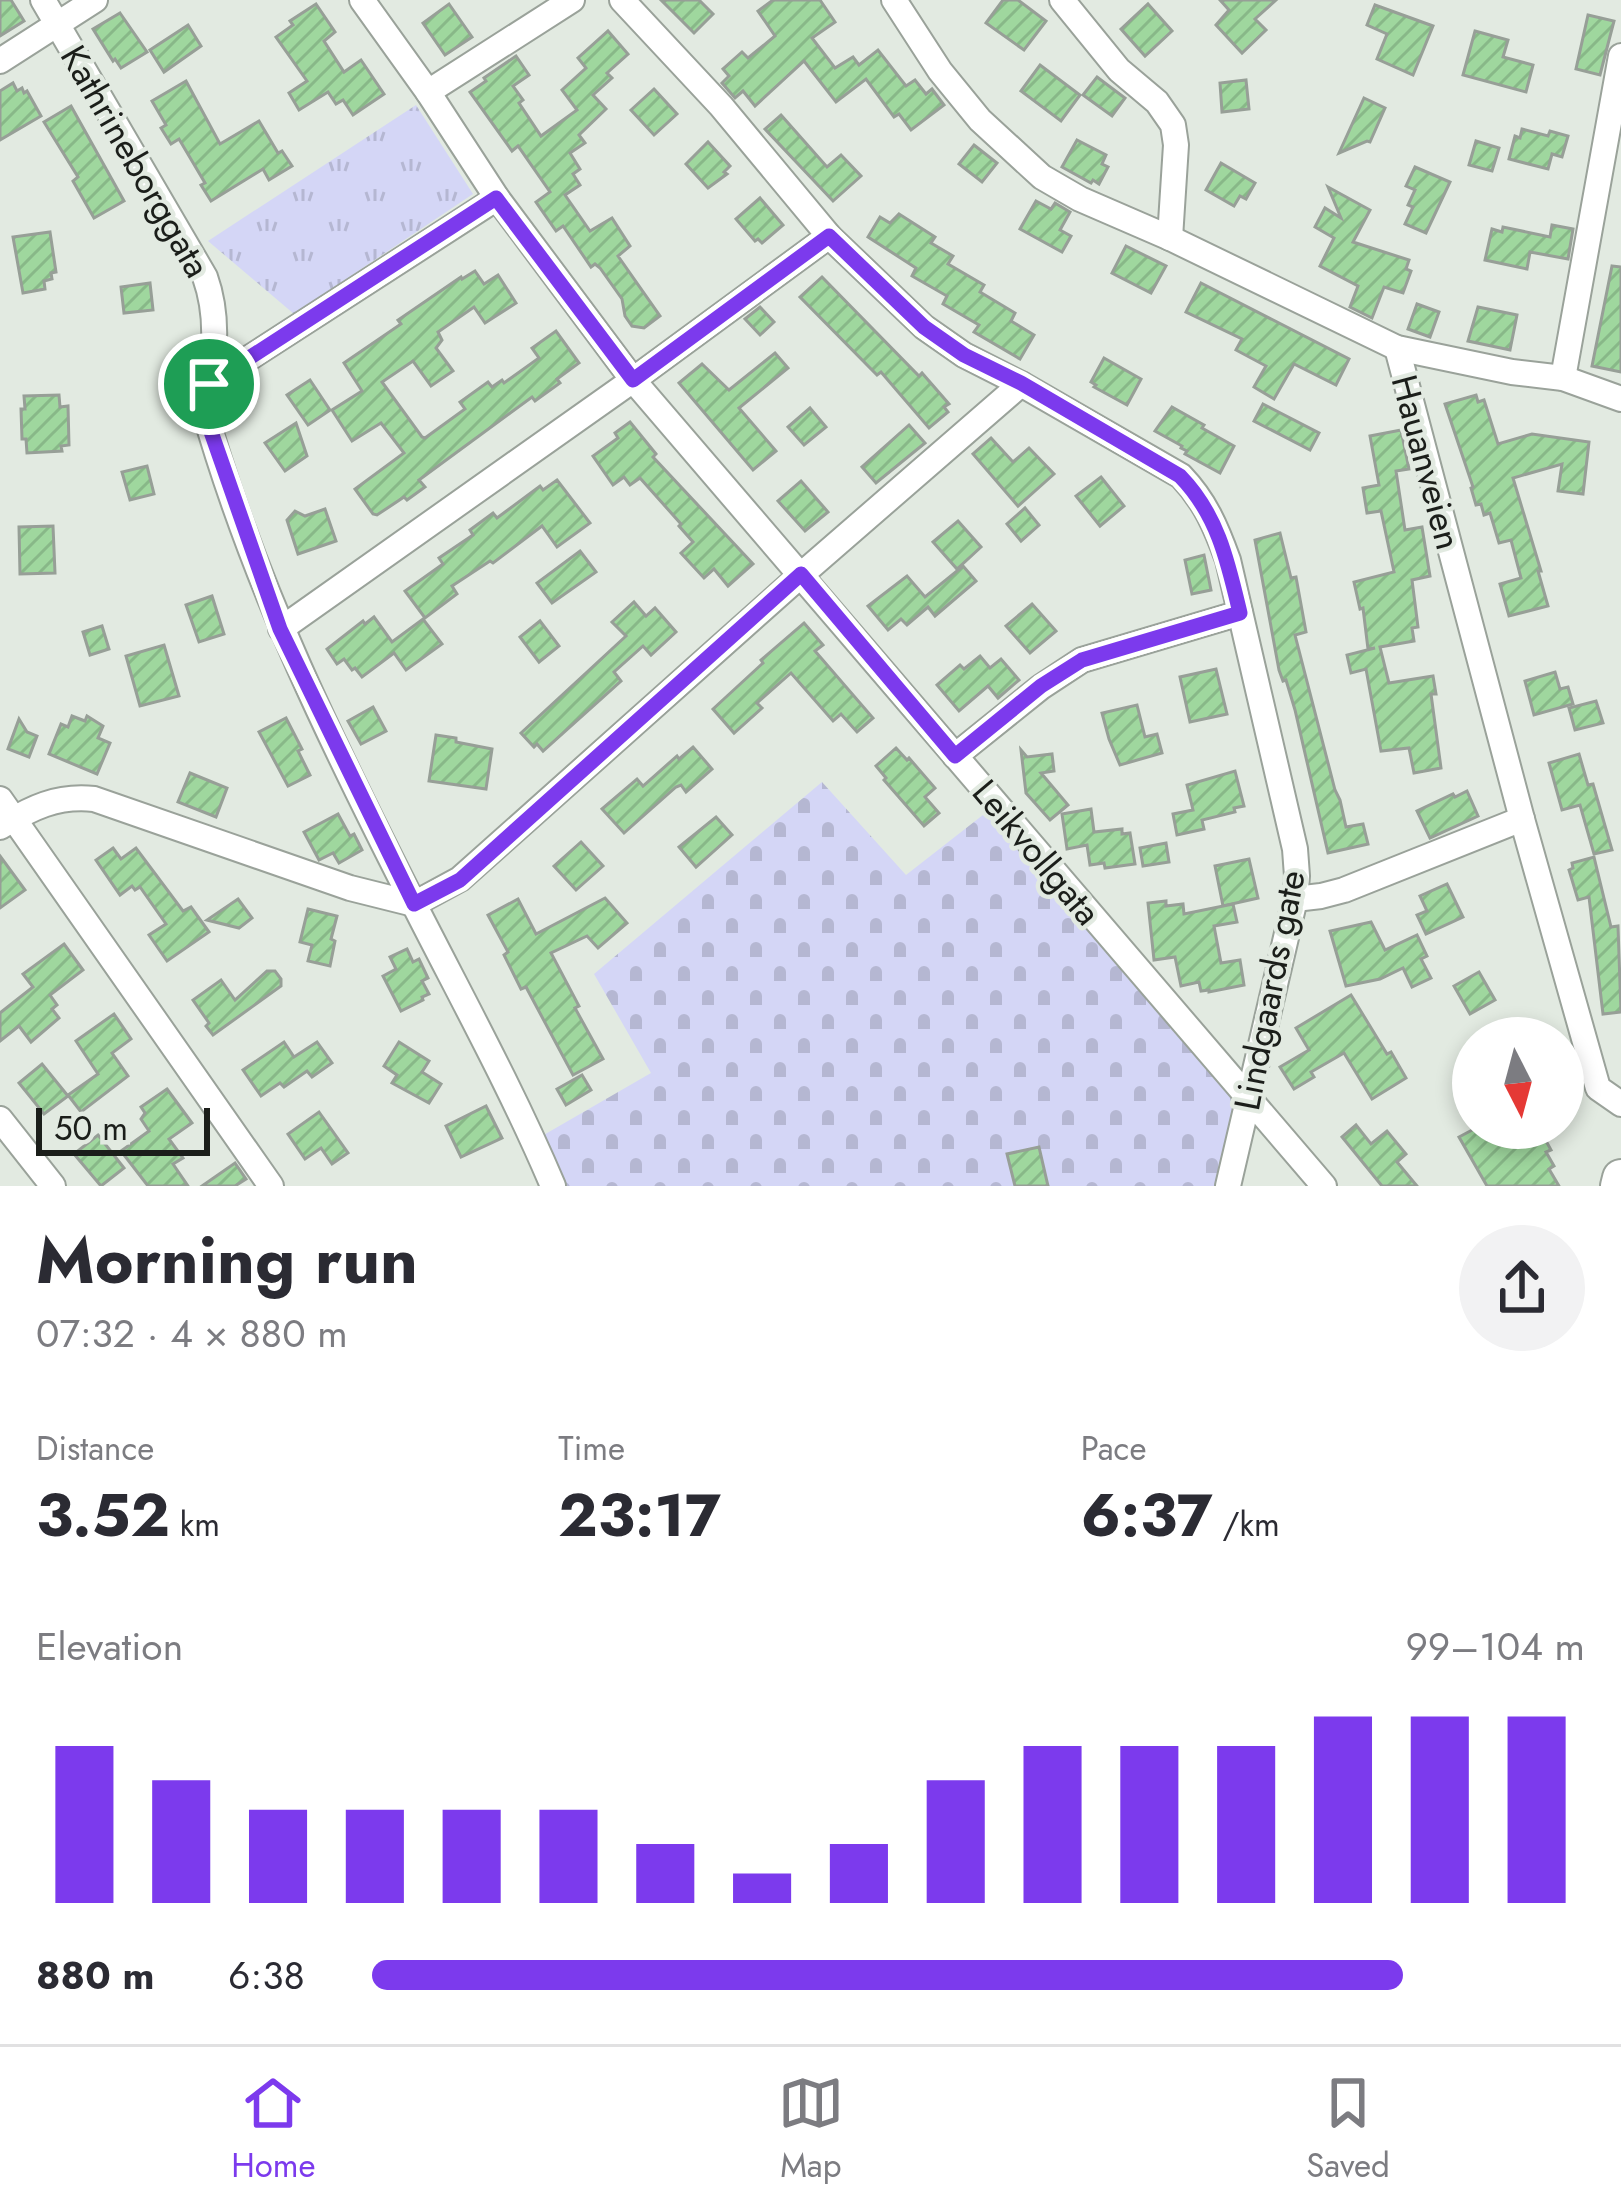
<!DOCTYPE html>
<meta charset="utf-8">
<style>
body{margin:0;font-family:Jost,sans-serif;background:#f2f2f3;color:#2b2b33;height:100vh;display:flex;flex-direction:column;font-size:45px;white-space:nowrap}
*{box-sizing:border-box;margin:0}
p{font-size:39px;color:#7c7c81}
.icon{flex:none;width:66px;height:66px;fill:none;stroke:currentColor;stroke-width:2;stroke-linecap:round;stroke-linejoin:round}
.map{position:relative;height:1186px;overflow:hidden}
.details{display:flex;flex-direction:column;background:#fff;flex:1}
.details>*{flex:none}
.needle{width:78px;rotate:174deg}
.fabs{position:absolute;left:1452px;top:1017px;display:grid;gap:24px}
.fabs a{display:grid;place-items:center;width:132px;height:132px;border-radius:50%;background:#fff;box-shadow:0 6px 18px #0003;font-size:60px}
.scale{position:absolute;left:36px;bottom:30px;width:174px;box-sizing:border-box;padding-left:12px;border:6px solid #1b1e1a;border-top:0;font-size:33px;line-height:42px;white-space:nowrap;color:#1b1e1a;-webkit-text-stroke:9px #e2eae1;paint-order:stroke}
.pin{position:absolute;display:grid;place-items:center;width:102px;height:102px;color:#fff;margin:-51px;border:6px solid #fff;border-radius:50%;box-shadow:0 3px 12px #0007}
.round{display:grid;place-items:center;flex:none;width:126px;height:126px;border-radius:63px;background:#f2f2f3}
.summary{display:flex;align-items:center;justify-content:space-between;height:204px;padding:0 36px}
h1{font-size:66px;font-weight:700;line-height:90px}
.metrics{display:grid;grid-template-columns:repeat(3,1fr);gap:18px;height:204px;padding:12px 36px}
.metrics div{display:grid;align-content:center}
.metrics b{font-size:60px;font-weight:700}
.metrics small{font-size:33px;font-weight:400}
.metrics p{font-size:33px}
.chart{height:336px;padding:24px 36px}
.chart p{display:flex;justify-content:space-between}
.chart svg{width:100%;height:216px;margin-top:12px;stroke:#7c3aed;stroke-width:6}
ul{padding:0 36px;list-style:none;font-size:39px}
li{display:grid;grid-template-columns:192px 144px 1fr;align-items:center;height:90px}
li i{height:30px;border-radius:15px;background:#7c3aed}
.tab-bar{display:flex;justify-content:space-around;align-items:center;height:168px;border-top:3px solid #e1e1e2;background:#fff;font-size:33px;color:#7c7c81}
.tab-bar a{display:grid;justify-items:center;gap:6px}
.tab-bar .selected{color:#7c3aed}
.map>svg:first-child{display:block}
</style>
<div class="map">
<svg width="1621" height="1186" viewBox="0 0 1621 1186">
<defs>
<pattern id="grass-tufts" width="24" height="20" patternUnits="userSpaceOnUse" patternTransform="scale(3)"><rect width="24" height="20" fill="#d4d6f6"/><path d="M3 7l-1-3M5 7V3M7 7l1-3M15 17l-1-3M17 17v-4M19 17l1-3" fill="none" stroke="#b5b7d2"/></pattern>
<pattern id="cemetery-stones" width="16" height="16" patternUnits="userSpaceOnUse" patternTransform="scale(3)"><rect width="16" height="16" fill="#d4d6f6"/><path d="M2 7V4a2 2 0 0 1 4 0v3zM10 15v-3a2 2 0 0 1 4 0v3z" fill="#b5b7d2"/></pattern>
<pattern id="building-hatch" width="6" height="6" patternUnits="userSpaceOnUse" patternTransform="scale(3)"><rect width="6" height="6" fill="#9fd79e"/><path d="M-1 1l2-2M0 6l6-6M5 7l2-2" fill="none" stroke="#88b888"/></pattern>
</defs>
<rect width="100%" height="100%" fill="#e2eae1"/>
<path fill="url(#grass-tufts)" d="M416,105l57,89 -179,120 -86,-73z"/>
<path fill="url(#cemetery-stones)" d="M822,782l84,93 91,-71 252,295 -21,87h-676l-17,-46 116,-67 -57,-99z"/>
<g fill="url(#building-hatch)" stroke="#979f97" stroke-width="3">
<path d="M0,0h11l13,21 -24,15z"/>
<path d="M661,0h38l14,14 -19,19z"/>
<path d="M773,0h47l15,22 -23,16 23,30 18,-11 6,8 19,-15 28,36 9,-6 11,14 6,-5 12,16 -33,25 -12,-16 -5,3 -28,-38 -30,23 -32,-41 -49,45 -12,-15 -8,7 -13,-15 7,-7 -6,-7 19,-17 6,6 27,-22 -17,-25z"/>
<path d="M1003,0h15l28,21 -22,29 -38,-27z"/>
<path d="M1220,0h56l-21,19 11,11 -24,23 -26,-28 13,-15z"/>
<path d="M316,4l19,28 -11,9 20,31 17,-12 23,34 -31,21 -10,-15 -7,4 -8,-12 -29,18 -10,-17 18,-12 -31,-44 17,-12 -3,-4z"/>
<path d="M449,4l23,33 -27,18 -22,-32z"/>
<path d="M1148,4l24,27 -27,25 -24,-27z"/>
<path d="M1375,5l58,21 -20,49 -36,-16 10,-25 -20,-9z"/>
<path d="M120,13l27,39 -26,16 -6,-9 -2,2 -20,-32z"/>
<path d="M1588,15l26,6 -14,54 -24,-6z"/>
<path d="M188,25l13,21 -37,26 -14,-22z"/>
<path d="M608,31l20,23 -21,19 5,5 -19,17 13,14 -27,26 6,8 -15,10 10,16 -7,5 7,11 -15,10 25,36 22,-13 18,28 -12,10 42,60 -16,12 -12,-2 -7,-10 -3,-17 -22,-31 -5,-4 -4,3 -28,-41 -7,5 -20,-29 14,-10 -32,-46 -6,5 -42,-59 16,-11 -2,-3 32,-22 13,19 -16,11 10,14 -4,3 22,33 36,-26 -15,-20 24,-22 -8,-10z"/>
<path d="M1475,31l33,9 -5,17 30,8 -7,27 -63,-17z"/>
<path d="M1040,65l40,30 -19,26 -40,-30z"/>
<path d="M1097,77l28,21 -13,18 -29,-21z"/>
<path d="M1246,80l3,29 -27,3 -2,-29z"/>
<path d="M186,81l34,63 39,-23 19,32 4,-2 10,15 -23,14 -6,-11 -52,32 -10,-16 4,-2 -26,-44 -8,5 -10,-16 5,-3 -14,-24z"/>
<path d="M13,83l4,8 5,-3 2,5 3,-2 14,25 -41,24v-49z"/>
<path d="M654,89l23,25 -23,21 -23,-25z"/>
<path d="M1364,98l21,10 -15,34 -3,-1 -28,12z"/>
<path d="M71,106l53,95 -30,17 -21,-37 5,-4 -34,-55z"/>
<path d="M781,115l46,52 14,-12 20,21 -28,25 -68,-72z"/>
<path d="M1522,129l26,7 2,-5 18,5 -6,21 -10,-3 -4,15 -39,-10 6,-23 5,2z"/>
<path d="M1077,140l29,15 -4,9 6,3 -9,17 -6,-4 -2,3 -29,-16z"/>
<path d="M1476,141l23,7 -7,23 -23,-6z"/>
<path d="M708,142l22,24 -6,6 3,2 -19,14 -22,-24z"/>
<path d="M974,145l23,18 -15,19 -23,-18z"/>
<path d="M1221,163l34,20 -9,16 -6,-3 -6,10 -28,-16z"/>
<path d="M1415,167l35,15 -24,51 -21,-9 8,-17 -5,-2 7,-15 -9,-4z"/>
<path d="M1328,187l42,23 -17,32 56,18 -3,9 5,2 -8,22 -19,-6 -12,31 -22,-11 8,-21 -38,-20 14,-28 -19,-11 10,-19 16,10z"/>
<path d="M760,198l23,27 -21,18 -4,-4 -3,2 -19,-22z"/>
<path d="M1036,201l15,8 4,-6 15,9 -10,18 11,6 -9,16 -42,-23z"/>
<path d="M899,214l36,23 -4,6 22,13 -5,8 36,21 -4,7 35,21 -4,8 23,14 -14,24 -46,-27 5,-7 -36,-21 4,-8 -35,-20 4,-8 -48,-31 12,-20 10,6z"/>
<path d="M1552,225l21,4 -5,30 -38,-7 -3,17 -42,-9 7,-31 10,3 1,-5 47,10z"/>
<path d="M50,232l6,40 -5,1 1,6 -8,2 1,8 -22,4 -10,-56z"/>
<path d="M1126,246l40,20 -15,27 -39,-20z"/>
<path d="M1612,266l9,1v105l-29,-6z"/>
<path d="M475,271l9,13 14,-9 18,28 -31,20 -11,-16 -36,25 4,8 -6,8 17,23 -22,15 -18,-25 -31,21 40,55 3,1 40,-29 -5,-7 28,-20 4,5 10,-7 2,3 35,-25 -7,-10 24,-17 23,32 -22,16 3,4 -25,18 -3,-4 -113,83 6,7 -18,13 -3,-3 -27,18 -4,-1 -18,-25 49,-36 -23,-30 -29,18 -20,-31 30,-19 -18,-28 57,-39 -3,-4 63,-43 1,2z"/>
<path d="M822,277l97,99 3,-3 27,31 -5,3 4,5 -19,16 -48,-56 -4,3 -77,-78z"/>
<path d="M150,283l3,27 -29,3 -3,-26z"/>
<path d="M1201,283l148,76 -13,26 -42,-21 -20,35 -20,-12 12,-21 -30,-16 6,-11 -56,-27z"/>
<path d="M1417,304l22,8 -9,25 -22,-8z"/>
<path d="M760,307l14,15 -14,13 -15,-16z"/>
<path d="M1478,307l39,8 -7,35 -42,-9z"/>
<path d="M775,353l13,15 -49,40 37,43 -23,19 -74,-87 23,-19 27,26z"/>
<path d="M1104,358l37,21 -14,26 -33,-18 2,-2 -5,-3z"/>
<path d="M310,380l20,30 -22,15 -21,-30z"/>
<path d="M59,395l1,12 8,-1 1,39 -8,1 1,5 -35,2 -1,-14h-4l-1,-30h4l-1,-13z"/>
<path d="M1476,395l2,7 6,-2 14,44 34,-10 57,8 -6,52 -25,-3 4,-27 -49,14 28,93h-3l10,35 -39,10 -9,-32 21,-6 -10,-38 -12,3 -9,-30 -6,2 -3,-11 -5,1 -5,-17 2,-1 -28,-83z"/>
<path d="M1263,404l56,29 -9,17 -56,-29z"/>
<path d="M1172,407l32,18 -2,3 32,18 -14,27 -35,-19 2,-3 -6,-3 1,-2 -27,-15z"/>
<path d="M810,408l16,19 -22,18 -16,-18z"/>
<path d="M630,422l26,32 -3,3 100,107 -25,22 -14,-17 -10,9 -23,-25 12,-11 -14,-16 2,-2 -41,-46 -10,7 -6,-8 -11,8 -20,-29 25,-18 -3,-5z"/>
<path d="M296,423l11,33 -22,15 -20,-28z"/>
<path d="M909,425l16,18 -49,40 -14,-16z"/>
<path d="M1401,430l8,39 -13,2 9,59 17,-3 8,49 -18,4 6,47 -6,1 2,13 -34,6 9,36 44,-7 3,18h-5l10,74 -27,5 -5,-25 -28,3 -15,-82 -15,4 -4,-18 28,-7 -7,1 -5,-41 -3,1 -6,-27 40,-10 -13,-61 -14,2 -4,-25 16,-3 -9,-49z"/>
<path d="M991,438l22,24 16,-14 25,26 -36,32 -45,-52z"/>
<path d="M147,466l7,28 -24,6 -8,-28z"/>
<path d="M1101,477l23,29 -24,20 -24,-30z"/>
<path d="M557,480l33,43 -33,24 -15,-21 -49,37 -3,-2 -38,25 5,8 -32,24 -20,-27 38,-27 -4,-6 34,-23 -3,-5 23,-17 4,5 43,-32 3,4z"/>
<path d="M801,481l27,31 -23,19 -27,-30z"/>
<path d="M1025,508l14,17 -18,16 -14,-17z"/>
<path d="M325,509l11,32 -38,13 -11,-34 8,-9 10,5z"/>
<path d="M958,521l23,26 -24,22 -24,-27z"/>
<path d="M53,526l2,47 -35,1 -1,-47z"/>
<path d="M1280,533l11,45 5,-1 10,55 -11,3 40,155 5,10 6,27 17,-3 5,20 -40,9 -33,-143 -9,-30 -3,1 -4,-11 -24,-130z"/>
<path d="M580,551l16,21 -44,31 -15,-20z"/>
<path d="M1204,555l7,35 -19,4 -7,-34z"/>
<path d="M963,566l13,15 -41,35 -7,-9 -21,18 -6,-6 -13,11 -20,-24 39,-30 18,21z"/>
<path d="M212,596l12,38 -25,8 -13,-37z"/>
<path d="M634,602l12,14 9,-8 21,24 -25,23 -8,-9 -29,26 7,9 -78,70 -6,-7 -3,3 -13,-14 105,-97 -14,-14z"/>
<path d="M1032,604l24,27 -26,22 -24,-27z"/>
<path d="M374,617l18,25 31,-23 19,25 -36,26 -12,-17 -32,24 -7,-9 -3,2 -8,-11 -7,5 -10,-15 36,-28 2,3z"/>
<path d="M540,621l19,25 -20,16 -19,-25z"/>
<path d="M804,623l19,22 -8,6 58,67 -16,14 -16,-18 -8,7 -42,-48 -34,30 5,5 -28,25 -21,-24 50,-46 -2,-3z"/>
<path d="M102,626l7,23 -19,6 -7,-23z"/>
<path d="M164,645l15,51 -39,10 -14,-50z"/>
<path d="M980,656l10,12 11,-9 18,21 -21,18 -10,-12 -29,25 -22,-26 23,-20 4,4z"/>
<path d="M1216,669l11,45 -37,8 -10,-45z"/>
<path d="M1555,672l5,17 8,-2 5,17 -39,11 -9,-34z"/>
<path d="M1596,701l7,22 -28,7 -6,-22z"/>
<path d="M1137,705l8,32 12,-3 5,19 -42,12 -11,-26 -7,-26z"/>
<path d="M373,707l13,24 -25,13 -13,-23z"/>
<path d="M72,716l13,5 2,-5 16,10 -5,12 12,5 -13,31 -48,-20 12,-30 7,3z"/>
<path d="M286,718l16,31 -4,2 12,24 -22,11 -29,-54z"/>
<path d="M19,719l8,13 10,4 -8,21 -21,-8z"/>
<path d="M436,735l20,3v4l36,7 -6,40 -57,-8z"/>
<path d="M693,747l19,22 -26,23 -5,-7 -5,2 -52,46 -22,-24 35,-30 6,7 34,-30 2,3z"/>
<path d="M896,748l11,12 2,-2 26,30 -10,9 14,16 -15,13 -40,-46 2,-2 -10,-12z"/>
<path d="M1021,750l6,7 25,-3 2,17 -13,2 27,32 -18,15 -24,-27z"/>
<path d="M1579,754l9,31 5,-1 19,66 -18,4 -14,-49 -18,5 -13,-47z"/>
<path d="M1235,771l9,35 -10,2 1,4 -33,8 2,9 -27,6 -4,-21 20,-4 -6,-25z"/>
<path d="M190,773l37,15 -11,29 -38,-15z"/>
<path d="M1467,791l11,25 -48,22 -13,-27 36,-17 2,3z"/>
<path d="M1091,809l3,23 28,-3v5l8,-1 5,31 -30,4 -1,-5 -14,2 -3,-20 -20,4 -5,-35z"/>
<path d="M338,814l12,22 4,-2 8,16 -23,13 -6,-10 -14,7 -15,-28z"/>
<path d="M716,817l16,18 -36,32 -17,-20z"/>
<path d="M581,842l22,24 -27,24 -22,-24z"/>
<path d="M1166,843l3,19 -26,4 -3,-18z"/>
<path d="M113,848l8,11 15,-11 47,63 8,-4 18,25 -42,29 -18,-26 17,-11 -26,-37 -5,3 -3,-4 -12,9 -24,-35z"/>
<path d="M0,856l25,34 -25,18z"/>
<path d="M1594,857l17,70 7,-1 3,86 -18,2 -14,-117 -11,3 -9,-30 4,-2 -1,-5z"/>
<path d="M1249,859l9,39 -35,8 -8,-40z"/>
<path d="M1447,884l16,33 -37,17 -9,-19 10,-4 -7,-15z"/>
<path d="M605,898l22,25 -29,25 -11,-12 -36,17 28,53 -4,2 28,51 -30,16 -47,-88 -5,2 -17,-34 4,-3 -20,-37 30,-16 18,35z"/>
<path d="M238,899l14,19 -13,10 -32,-8z"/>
<path d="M1166,901v5l17,-2 1,10 49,-10 4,18 -23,4 7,37 19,-3 4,25 -35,7v-2l-8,1 -2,-9 -18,4 -6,-29 -21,3 -6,-57z"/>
<path d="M308,909l29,7 -6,23 4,2 -5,25 -22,-5 4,-16 -12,-3z"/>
<path d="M1371,922l14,28 32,-15 10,21 -6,3 10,19 -19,9 -9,-19 -23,11 -34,7 -16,-55z"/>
<path d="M64,944l19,26 -33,25 7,10 -5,4 7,9 -28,24 -12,-16 -19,15v-28l33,-26 -10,-13z"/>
<path d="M407,949l6,13 6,-3 9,19 -6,3 7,13 -7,3 1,3 -22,11 -18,-35 13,-7 -6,-12z"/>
<path d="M267,971h8l6,8v7l-68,49 -7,-9 3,-3 -16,-23 28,-20 14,20z"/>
<path d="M1479,972l16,28 -25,14 -16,-28z"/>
<path d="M1351,995l36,59 4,-2 15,26 -34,21 -28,-46 -33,19 3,5 -20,12 -14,-22 29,-17 -13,-22z"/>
<path d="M114,1014l17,25 -19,14 16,23 -47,36 -13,-17 30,-21 -22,-33z"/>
<path d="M284,1042l10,15 23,-15 15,21 -20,14 -5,-6 -23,16 -4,-4 -19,13 -18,-26z"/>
<path d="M399,1042l30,19 -7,11 19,12 -12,19 -37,-20 5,-8 -13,-9z"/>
<path d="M42,1064l26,32 -24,18 -25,-31z"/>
<path d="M582,1075l9,15 -25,15 -9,-16z"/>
<path d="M167,1089l25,34 -23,16 14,19 -10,6 15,22h-40l-27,-35 28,-20 -8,-12 4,-6 -4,-6z"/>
<path d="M486,1106l16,32 -41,19 -15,-31z"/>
<path d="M319,1112l29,41 -16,11 -11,-16 -16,11 -17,-25z"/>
<path d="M1356,1125l15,19 16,-13 19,23 -9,8 20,24h-35l-40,-49z"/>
<path d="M1476,1128h63l12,22 -5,2 8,14 -5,3 10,17h-72l-28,-49z"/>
<path d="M98,1135l26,33 -23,18 -27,-32z"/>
<path d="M1039,1147l9,39h-33l-8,-32z"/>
<path d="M235,1163l11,16 -11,7h-33z"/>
</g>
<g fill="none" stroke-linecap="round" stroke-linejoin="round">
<g stroke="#9aa29a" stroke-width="28">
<g id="street">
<path d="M43,0l162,277c15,42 10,87 -2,129 50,178 133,346 217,510 46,90 94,178 133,270"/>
<path d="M362,0l66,92 69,106 136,182 691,806"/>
<path d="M622,0l99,106 108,130 95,91 40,28 57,29 160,92c24,25 35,51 47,84l67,289 2,27 -2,23 -67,287"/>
<path d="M894,0l46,71 40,49 62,57 38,22 90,39 227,110 115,24 51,6 58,21"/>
<path d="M1062,0l57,70 38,32 16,23 3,20 -6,93"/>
<path d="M0,61l95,-61"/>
<path d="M428,92l144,-92"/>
<path d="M1397,348l125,471 76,269 23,16"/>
<path d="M1563,378l58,-322"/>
<path d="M209,384l288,-186"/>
<path d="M281,629l352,-249 196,-144"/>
<path d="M955,756l86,-69 41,-27 158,-47"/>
<path d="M0,799l271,387"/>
<path d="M0,827c31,-19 57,-32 94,-28l256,89 64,16 46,-25 341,-304 220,-191"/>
<path d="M1295,899l26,-3 23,-6 178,-71"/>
<path d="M0,1119l53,67"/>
</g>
</g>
<g stroke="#9aa29a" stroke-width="40">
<path id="secondary" d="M1619,1186l2,-8"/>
</g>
<use href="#street" stroke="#fff" stroke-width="24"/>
<use href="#secondary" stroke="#fff" stroke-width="36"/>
</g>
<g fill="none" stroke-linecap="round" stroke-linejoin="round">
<g stroke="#fff" stroke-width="24">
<path id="route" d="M496,198l137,182 196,-144 95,91 40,28 57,28 159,93c38,39 48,86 60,137l-158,47 -41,26 -86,70 -154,-182 -341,306 -46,24 -134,-275 -78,-223 7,-22z"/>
</g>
<use href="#route" stroke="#7c3aed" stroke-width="15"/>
</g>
<g text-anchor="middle" stroke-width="9" stroke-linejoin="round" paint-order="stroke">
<g font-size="36" fill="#1b1e1a" stroke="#e2eae1">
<text transform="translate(136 161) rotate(60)" y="13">Kathrineborggata</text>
<text transform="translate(1427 462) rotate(75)" y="13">Hauanveien</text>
<text transform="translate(1037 852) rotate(50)" y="13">Leikvollgata</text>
<text transform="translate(1269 990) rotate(-79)" y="13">Lindgaards gate</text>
</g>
</g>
</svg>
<div class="fabs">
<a><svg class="needle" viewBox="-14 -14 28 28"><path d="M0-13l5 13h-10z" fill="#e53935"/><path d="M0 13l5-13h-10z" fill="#7c7c81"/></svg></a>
</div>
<div class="scale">50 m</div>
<div class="pin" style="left:209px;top:384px;background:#1e9e55"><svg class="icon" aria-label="arrive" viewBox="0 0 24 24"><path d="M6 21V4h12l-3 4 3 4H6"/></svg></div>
</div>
<section class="details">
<div class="summary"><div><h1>Morning run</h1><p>07:32 · 4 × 880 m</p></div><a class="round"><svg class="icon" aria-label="share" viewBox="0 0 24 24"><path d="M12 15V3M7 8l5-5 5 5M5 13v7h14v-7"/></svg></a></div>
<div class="metrics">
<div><p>Distance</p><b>3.52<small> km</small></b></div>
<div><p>Time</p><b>23:17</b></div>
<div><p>Pace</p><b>6:37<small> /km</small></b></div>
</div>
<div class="chart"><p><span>Elevation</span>99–104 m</p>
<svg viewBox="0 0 160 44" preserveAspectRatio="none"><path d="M5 44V12M15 44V19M25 44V25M35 44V25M45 44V25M55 44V25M65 44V32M75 44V38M85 44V32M95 44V19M105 44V12M115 44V12M125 44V12M135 44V6M145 44V6M155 44V6"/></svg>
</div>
<ul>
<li><b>880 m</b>6:38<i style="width:85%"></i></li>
</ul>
</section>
<nav class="tab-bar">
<a class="selected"><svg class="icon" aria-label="home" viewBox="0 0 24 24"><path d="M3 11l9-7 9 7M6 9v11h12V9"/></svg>Home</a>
<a><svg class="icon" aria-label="map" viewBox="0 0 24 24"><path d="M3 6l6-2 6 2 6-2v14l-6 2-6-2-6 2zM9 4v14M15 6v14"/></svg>Map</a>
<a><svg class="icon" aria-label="saved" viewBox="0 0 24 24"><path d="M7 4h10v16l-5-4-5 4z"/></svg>Saved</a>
</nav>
